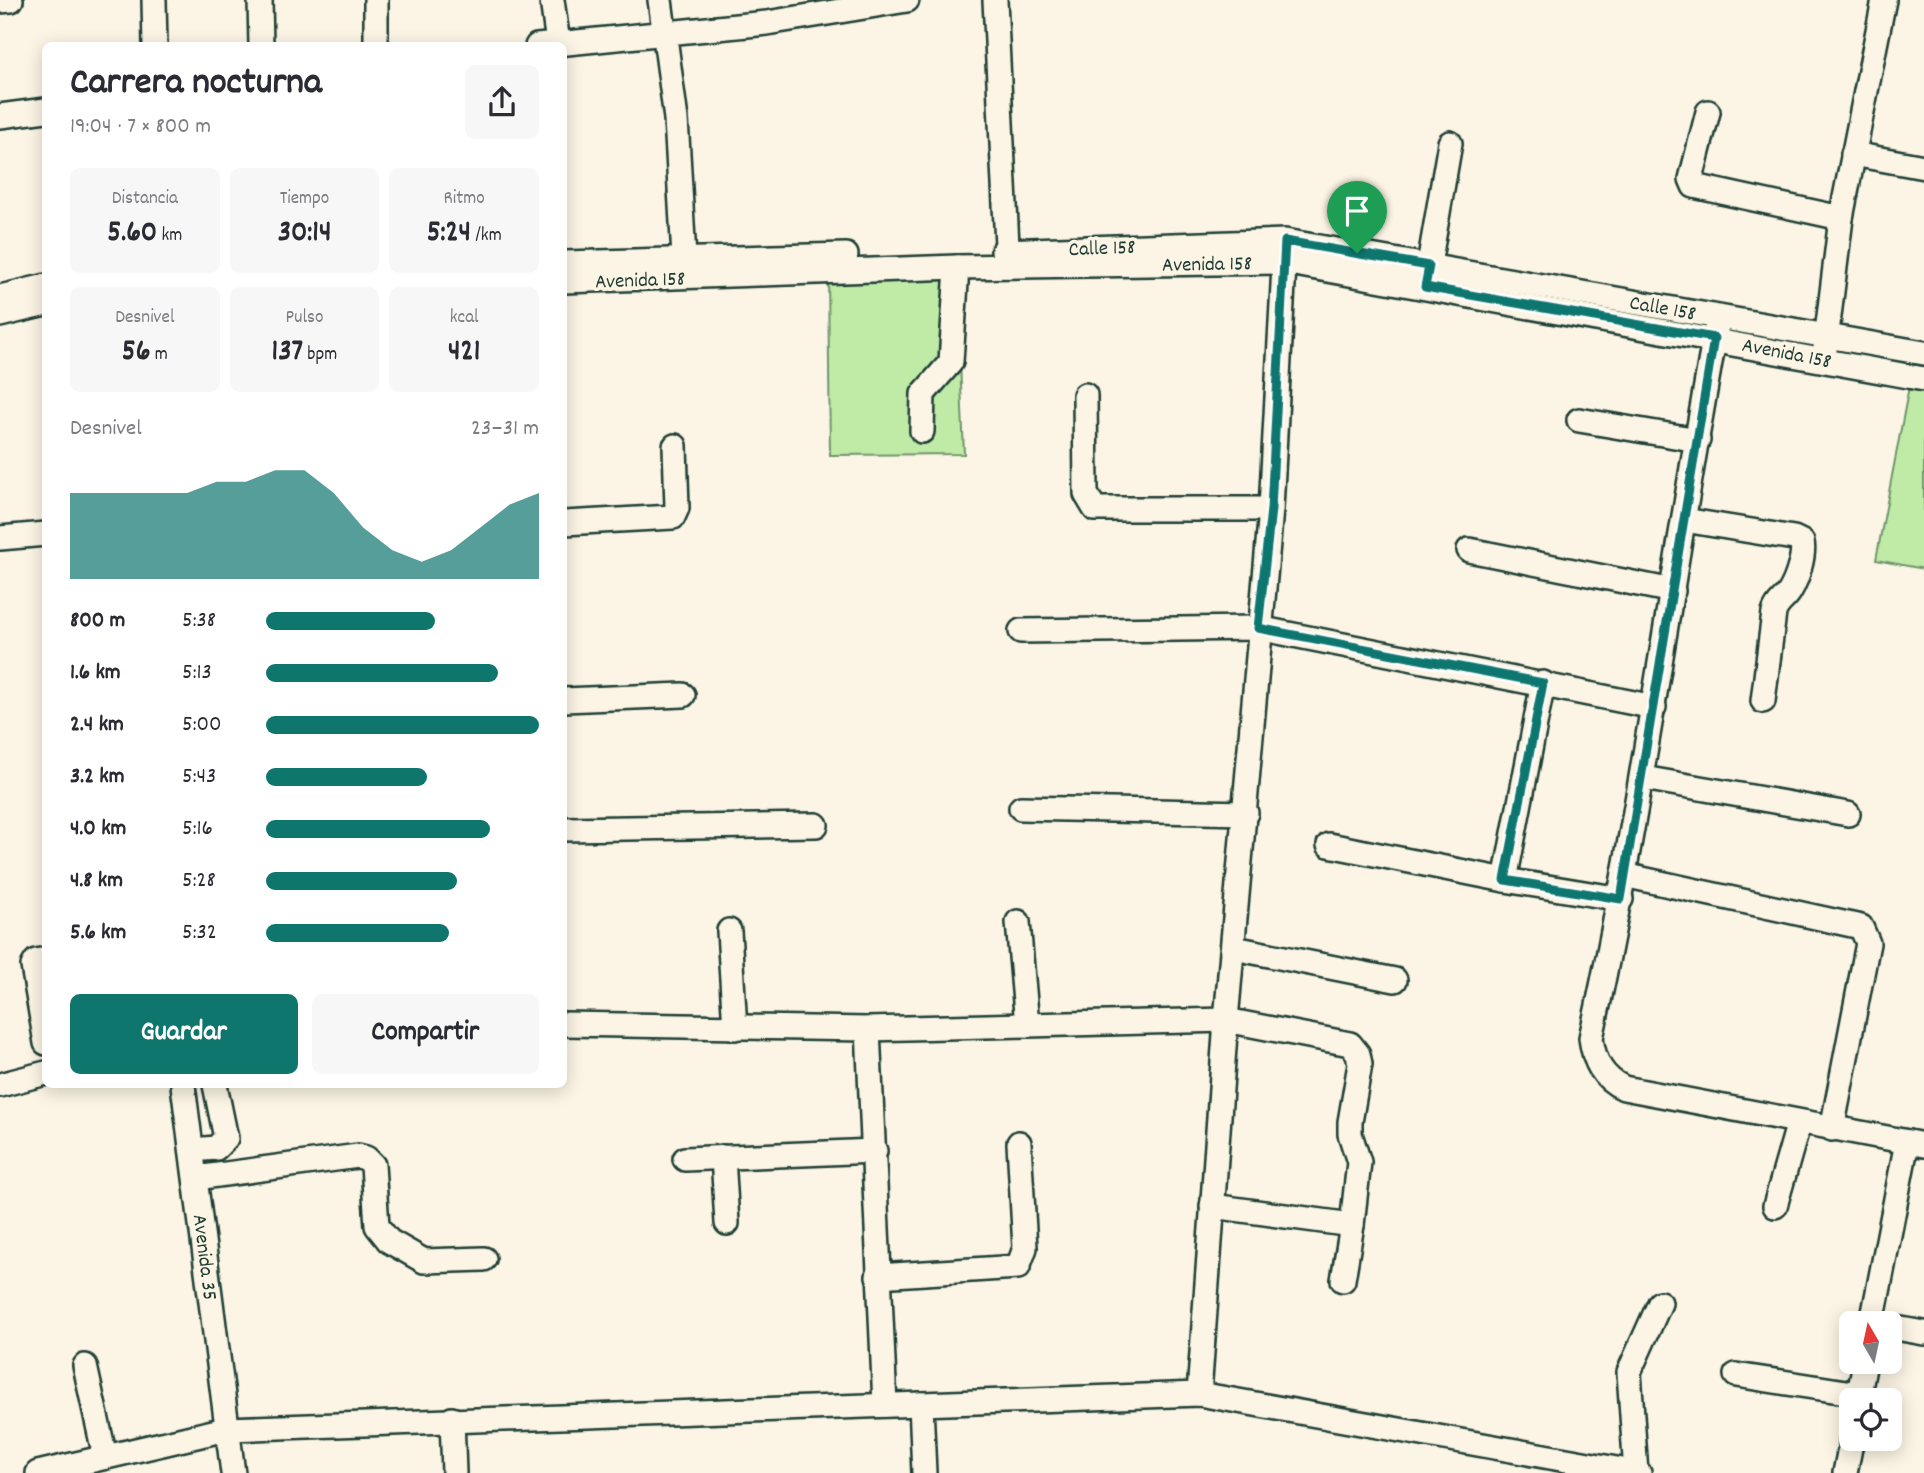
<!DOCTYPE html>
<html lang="es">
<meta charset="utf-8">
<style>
body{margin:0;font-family:Dekko,sans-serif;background:#f7f7f7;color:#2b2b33;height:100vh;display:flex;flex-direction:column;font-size:26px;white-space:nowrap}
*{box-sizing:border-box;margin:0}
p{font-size:23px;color:#7c7c81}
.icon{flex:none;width:38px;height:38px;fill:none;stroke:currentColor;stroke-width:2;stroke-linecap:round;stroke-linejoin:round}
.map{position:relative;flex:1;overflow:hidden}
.side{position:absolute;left:42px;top:42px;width:525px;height:1046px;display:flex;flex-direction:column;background:#fff;border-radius:10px;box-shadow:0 4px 18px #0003}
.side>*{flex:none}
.needle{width:46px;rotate:351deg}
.buttons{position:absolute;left:1839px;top:1311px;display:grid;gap:14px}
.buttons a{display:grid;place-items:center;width:63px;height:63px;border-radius:10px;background:#fff;box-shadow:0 4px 18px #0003;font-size:35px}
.pin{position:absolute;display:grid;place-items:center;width:60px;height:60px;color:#fff;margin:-72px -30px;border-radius:50% 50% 50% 0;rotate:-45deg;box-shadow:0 0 7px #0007}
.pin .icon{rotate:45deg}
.round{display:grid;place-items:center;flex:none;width:74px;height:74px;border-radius:10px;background:#f7f7f7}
.overview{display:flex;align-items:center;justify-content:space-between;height:119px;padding:0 28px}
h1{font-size:38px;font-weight:700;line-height:52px}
.metrics{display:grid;grid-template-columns:repeat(3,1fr);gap:10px;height:119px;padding:7px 28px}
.metrics div{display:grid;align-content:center;border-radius:10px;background:#f7f7f7;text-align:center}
.metrics b{font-size:30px;font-weight:700}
.metrics small{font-size:19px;font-weight:400}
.metrics p{font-size:19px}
.chart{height:196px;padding:14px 28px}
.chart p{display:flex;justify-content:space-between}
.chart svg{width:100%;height:126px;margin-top:7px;fill:#0f766e;opacity:.7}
.button{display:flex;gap:14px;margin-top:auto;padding:14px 28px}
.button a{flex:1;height:80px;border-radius:10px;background:#0f766e;color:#fff;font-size:28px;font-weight:700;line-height:80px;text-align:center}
.button a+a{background:#f7f7f7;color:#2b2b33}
ul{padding:0 28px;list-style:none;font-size:23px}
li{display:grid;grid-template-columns:112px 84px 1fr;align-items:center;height:52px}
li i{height:18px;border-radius:9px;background:#0f766e}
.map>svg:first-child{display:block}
</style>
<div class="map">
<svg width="1924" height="1473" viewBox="0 0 1924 1473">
<rect width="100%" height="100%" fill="#fcf5e5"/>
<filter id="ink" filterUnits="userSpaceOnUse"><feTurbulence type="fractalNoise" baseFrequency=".0143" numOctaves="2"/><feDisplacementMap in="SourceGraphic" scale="14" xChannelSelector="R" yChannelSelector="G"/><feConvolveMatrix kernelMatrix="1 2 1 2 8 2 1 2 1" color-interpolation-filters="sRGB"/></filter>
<g filter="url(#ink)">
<g fill="#c0eba7" stroke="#70946e" stroke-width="2">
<path d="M956,270l8,184 -134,1 -2,-181z"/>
<path d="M1911,376l13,3v190l-48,-9z"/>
</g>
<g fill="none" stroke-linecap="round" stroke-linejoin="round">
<g stroke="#1f3d34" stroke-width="28">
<g id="minor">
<path d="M154,0l1,46"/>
<path d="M260,0l1,46"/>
<path d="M376,0v46"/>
<path d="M552,0l6,43"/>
<path d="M660,0l16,119 9,156"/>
<path d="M995,0l13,266"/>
<path d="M0,1l11,-1"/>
<path d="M537,46l230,-23 140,-23"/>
<path d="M1708,112l-17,67 3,7 147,32"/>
<path d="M0,116l46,-6"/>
<path d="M1853,154l71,13"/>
<path d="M1003,251l282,-10 639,112"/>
<path d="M564,263l282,-8"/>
<path d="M564,281l393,-14 327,-5 640,117"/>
<path d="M1426,282l24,-139"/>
<path d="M0,297l46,-11"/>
<path d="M0,315l46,-11"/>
<path d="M1717,324c-44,238 -74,477 -126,714 3,23 11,40 33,50l300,57"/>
<path d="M1825,349l16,-131 43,-218"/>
<path d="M1085,395l1,99 9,15h176"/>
<path d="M1579,420l119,20"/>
<path d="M922,431l1,-37 28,-32 6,-95"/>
<path d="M1684,520l110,18 8,4c3,13 -5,37 -12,49 -5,9 -13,11 -16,22l-11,88"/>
<path d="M564,523l109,-6 4,-9 -2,-62"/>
<path d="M0,538l46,-4"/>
<path d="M1469,550l204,41"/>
<path d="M1021,631l237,-3 396,79"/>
<path d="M564,700l119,-5"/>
<path d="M1643,778l205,36"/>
<path d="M1021,808l225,5"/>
<path d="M564,829l252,-4"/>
<path d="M1329,845l176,35 116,19"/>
<path d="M1624,875l237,52 7,16 -36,186"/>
<path d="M1505,880l38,-197"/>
<path d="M1018,922l9,103"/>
<path d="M729,931l6,97"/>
<path d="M1234,948l161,32"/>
<path d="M46,959l-10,2 -3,5 13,77"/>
<path d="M564,1024l304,5 358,-9 124,24 8,10 2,10 -10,58v12l9,28 -7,63 -140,-19"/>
<path d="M868,1029l17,376"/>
<path d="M0,1085l46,-12"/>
<path d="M183,1085l50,388"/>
<path d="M192,1150l24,-2 10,-10 -11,-53"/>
<path d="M723,1157l4,66"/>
<path d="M685,1159l190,-8"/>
<path d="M196,1178l162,-22 8,2 7,7 4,61 12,15 35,20 60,-2"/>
<path d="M1775,1206l24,-84"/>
<path d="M878,1276l140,-9 7,-19 -6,-105"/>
<path d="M1343,1280l9,-55"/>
<path d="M1872,1323l35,-181"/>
<path d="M1890,1327l34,6"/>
<path d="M85,1366l20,91"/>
<path d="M1736,1375l123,19"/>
<path d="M1199,1394l27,-374 45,-511 14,-262"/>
<path d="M1858,1400l7,-38"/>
<path d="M921,1404l3,69"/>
<path d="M452,1419l2,54"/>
<path d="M38,1473l188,-44 973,-35 440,79"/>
<path d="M1636,1473l-7,-101 31,-69"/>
<path d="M1845,1473l7,-35"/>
</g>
</g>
<use href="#minor" stroke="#fcf5e5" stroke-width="23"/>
</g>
</g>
<g fill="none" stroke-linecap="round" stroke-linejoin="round" filter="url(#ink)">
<g stroke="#fff" stroke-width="14">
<path id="route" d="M1285,241l144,25 -4,21 289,51 -93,561 -116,-19 38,-197 -285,-55 13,-119z"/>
</g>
<use href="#route" stroke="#0f766e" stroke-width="9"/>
</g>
<g text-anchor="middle" stroke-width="7" stroke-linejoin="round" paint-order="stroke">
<g font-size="21" fill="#1f3d34" stroke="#fcf5e5">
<text transform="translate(1102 247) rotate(-2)" y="7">Calle 158</text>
<text transform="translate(1207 263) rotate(-1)" y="7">Avenida 158</text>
<text transform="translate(640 279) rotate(-2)" y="7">Avenida 158</text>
<text transform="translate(1663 307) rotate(10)" y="7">Calle 158</text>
<text transform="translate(1787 352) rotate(11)" y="7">Avenida 158</text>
<text transform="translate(206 1257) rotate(83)" y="7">Avenida 35</text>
</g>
</g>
</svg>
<div class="buttons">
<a><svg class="needle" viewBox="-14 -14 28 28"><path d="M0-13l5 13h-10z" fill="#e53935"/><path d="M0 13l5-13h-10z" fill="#7c7c81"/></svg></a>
<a><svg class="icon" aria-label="locate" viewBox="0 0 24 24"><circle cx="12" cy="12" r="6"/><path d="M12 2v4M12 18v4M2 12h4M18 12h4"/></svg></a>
</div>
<div class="pin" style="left:1357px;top:253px;background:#1e9e55"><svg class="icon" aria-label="arrive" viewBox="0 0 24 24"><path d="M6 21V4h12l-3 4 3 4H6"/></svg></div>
<section class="side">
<div class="overview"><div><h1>Carrera nocturna</h1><p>19:04 · 7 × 800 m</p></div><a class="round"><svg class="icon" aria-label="share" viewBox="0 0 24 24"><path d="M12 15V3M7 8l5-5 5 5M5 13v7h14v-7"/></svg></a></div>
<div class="metrics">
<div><p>Distancia</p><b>5.60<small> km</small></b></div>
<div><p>Tiempo</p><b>30:14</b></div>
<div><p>Ritmo</p><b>5:24<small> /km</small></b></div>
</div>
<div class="metrics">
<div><p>Desnivel</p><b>56<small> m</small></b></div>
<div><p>Pulso</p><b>137<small> bpm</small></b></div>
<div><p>kcal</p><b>421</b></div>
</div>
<div class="chart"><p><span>Desnivel</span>23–31 m</p>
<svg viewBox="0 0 160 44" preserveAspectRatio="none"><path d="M0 44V14L10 14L20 14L30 14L40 14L50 10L60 10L70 6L80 6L90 14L100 26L110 34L120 38L130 34L140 26L150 18L160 14V44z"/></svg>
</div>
<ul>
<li><b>800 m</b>5:38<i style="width:62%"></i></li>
<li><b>1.6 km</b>5:13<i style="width:85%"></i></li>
<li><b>2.4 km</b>5:00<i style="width:100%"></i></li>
<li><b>3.2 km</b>5:43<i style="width:59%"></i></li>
<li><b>4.0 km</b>5:16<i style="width:82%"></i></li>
<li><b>4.8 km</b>5:28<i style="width:70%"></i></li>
<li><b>5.6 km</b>5:32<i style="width:67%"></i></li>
</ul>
<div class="button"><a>Guardar</a><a>Compartir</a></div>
</section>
</div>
